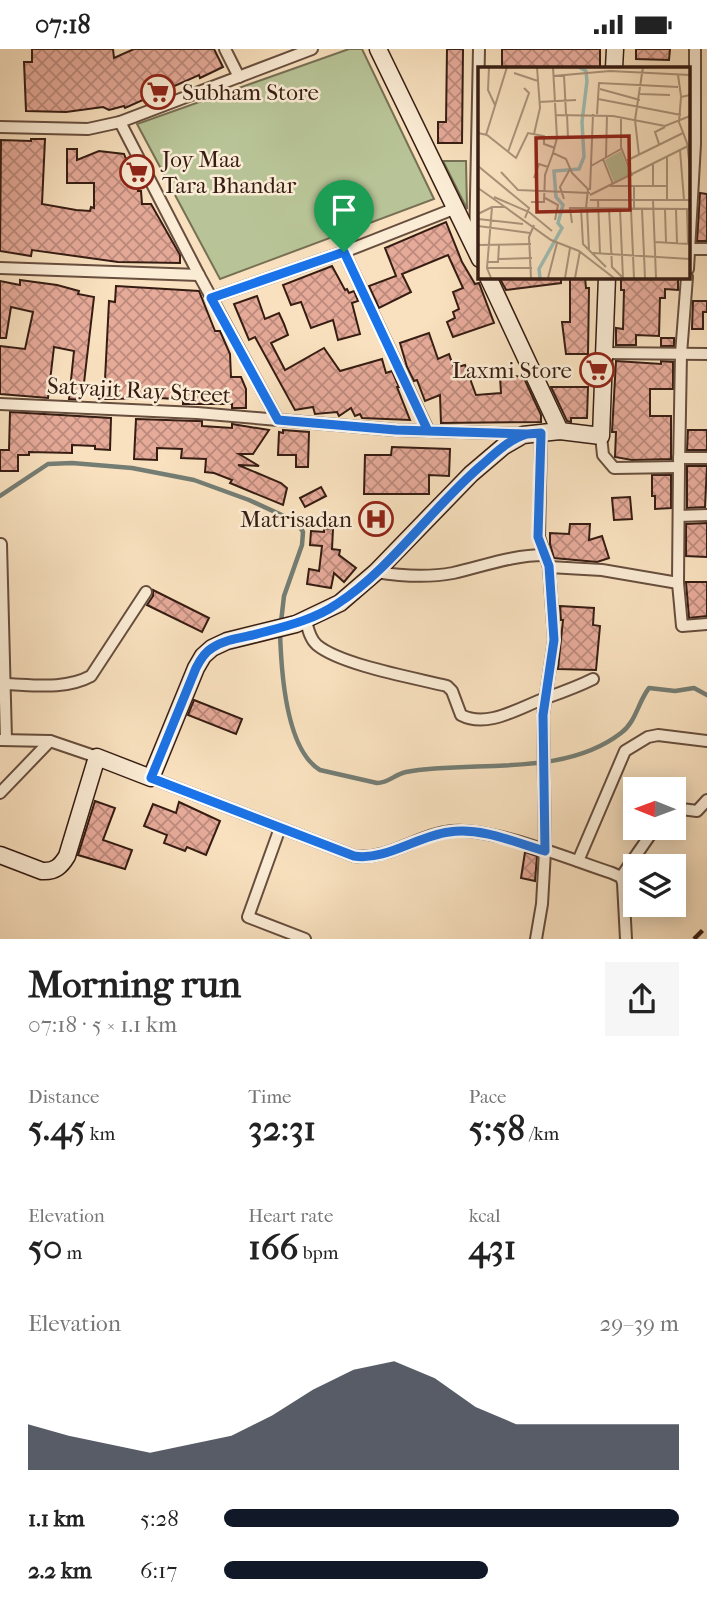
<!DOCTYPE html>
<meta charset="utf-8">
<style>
body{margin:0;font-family:"IM FELL French Canon",serif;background:#f6f6f6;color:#222;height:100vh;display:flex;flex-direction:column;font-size:26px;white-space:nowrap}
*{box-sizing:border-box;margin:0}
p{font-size:23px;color:#767676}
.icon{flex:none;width:38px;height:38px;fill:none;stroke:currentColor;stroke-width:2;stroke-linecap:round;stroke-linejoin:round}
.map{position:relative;height:890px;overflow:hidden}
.sheet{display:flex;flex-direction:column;background:#fff;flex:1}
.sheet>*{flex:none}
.needle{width:46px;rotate:271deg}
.tools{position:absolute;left:623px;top:728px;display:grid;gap:14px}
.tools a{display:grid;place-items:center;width:63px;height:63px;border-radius:0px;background:#fff;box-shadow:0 4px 18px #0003;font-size:35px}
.pin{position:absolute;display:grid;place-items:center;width:60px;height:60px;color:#fff;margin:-72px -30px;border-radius:50% 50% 50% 0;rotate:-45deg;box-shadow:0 0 7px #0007}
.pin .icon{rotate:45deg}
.round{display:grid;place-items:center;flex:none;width:74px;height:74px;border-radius:0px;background:#f6f6f6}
.summary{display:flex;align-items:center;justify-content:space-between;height:119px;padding:0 28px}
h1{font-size:38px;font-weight:700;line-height:52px}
.stats{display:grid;grid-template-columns:repeat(3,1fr);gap:10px;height:119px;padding:7px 28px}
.stats div{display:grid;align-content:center}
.stats b{font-size:35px;font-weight:700}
.stats small{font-size:19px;font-weight:400}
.stats p{font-size:19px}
.chart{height:196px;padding:14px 28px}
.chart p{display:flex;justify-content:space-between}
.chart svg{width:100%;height:126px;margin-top:7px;fill:#111827;opacity:.7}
ul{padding:0 28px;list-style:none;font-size:23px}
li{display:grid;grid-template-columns:112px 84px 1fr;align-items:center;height:52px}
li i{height:18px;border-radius:9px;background:#111827}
.status{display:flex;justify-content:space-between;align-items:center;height:49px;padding:0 35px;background:#fff;direction:ltr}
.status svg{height:19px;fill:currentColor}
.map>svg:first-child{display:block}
</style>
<div class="status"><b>07:18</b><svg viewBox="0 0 49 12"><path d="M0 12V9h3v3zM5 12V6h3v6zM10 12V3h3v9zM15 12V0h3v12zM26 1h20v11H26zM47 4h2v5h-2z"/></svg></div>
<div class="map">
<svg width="707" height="890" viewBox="0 0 707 890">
<defs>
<pattern id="building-cross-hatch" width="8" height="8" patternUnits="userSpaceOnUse" patternTransform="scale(1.75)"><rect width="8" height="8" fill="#e6aa99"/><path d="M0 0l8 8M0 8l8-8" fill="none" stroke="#bb8a7c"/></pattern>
</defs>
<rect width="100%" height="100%" fill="#f9e1bf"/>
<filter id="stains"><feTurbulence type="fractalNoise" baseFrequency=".00286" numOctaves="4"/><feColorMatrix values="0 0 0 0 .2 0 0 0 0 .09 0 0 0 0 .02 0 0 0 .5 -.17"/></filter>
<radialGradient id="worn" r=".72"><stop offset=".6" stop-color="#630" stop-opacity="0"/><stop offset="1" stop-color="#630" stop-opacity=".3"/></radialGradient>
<g fill="#b8c497" stroke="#777055" stroke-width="2">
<path d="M349,0h13l72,150 -214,80 -83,-155z"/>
<path d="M443,112h23l1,48z"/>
</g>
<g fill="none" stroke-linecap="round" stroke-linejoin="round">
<g stroke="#747d74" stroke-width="4.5">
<path d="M0,447l48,-32 24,-1 60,5 62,12 55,20 48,22 6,10 -1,13 -18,51 -3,26"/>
<path d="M280,582c1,38 5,118 40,139l57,13c12,0 18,-9 29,-11 68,-12 157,6 215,-39 15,-11 17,-31 28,-45l26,3 19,-3 13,7"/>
</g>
</g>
<g fill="url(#building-cross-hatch)" stroke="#361d13" stroke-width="2">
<path d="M32,0h81l1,9 20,-9h80l9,18 -23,11 -1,-3 -74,33 -1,-2 -15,4 -6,-3 -37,5 -40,-1 -2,-49h8z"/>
<path d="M447,0h16l-1,94h-24v-21h8z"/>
<rect x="502" y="0" width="98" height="19"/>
<path d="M636,0h34l-1,11 -33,-1z"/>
<path d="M31,90h14l-3,65 34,6 14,1 1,-4 3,1v-25h-27v-34h10v11l22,-9 25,3 8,20h2v9h4v8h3l1,13h9l29,51v8l-62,-1 -86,-12 -1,6 -31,-5 1,-111 30,1z"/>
<path d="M700,144l7,1v47h-10z"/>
<path d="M446,173l16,40 13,22 4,-1 15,40 -41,14 -6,-15 8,-4 -2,-6 6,-3 -6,-17 10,-4 -15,-33 -46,19 9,18 -32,16 -10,-22 27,-10 -11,-28z"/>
<path d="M332,217l13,24 2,-1 2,4 5,-2 4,10 -6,2 8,31 -22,6 -5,-20 -22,8 -10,-26 -10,3 -8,-20z"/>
<path d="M499,228h62v6l-55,7z"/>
<path d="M570,228h15l1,11h3l-1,66h-22l-4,-32h8z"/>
<path d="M621,230h57v11l-13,-1v9h-5l-1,38 -23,-1v10h-20v-17l7,1 1,-39h-3z"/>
<path d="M20,231l37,5 22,6 -1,3 16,3 -12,103 -13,-1 5,-48 -20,-4 -6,51 -48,-4v-48l25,3 8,-37 -22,-5 -5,31h-6v-57l20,4z"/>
<path d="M116,237l83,5 16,40h5l10,23 1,23h10l5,12v19h-14v-4h-49v-4l-22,-2 -57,1 5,-98 6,1z"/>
<path d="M257,247l8,23 14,-6 5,11 4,11 -17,8 14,27 39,-22 16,23 42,-12 4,14 6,-2 7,16h-2l13,33 -48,-2 -2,-4 -5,2 -4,-8 -12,8 -2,-4 -22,2 -2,-7 -18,3 -40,-73 -6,3 -15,-36z"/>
<path d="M693,252h14v11h-4v17h-11z"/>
<path d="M429,284l9,26 11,-5 5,14 11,-3 11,30 25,-2 -1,-16 23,-1 18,39v7l-100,1 -1,-28 -15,6 -8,-21 -3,1 -7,-14 -7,-24z"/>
<rect x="661" y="289" width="13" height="8"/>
<path d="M616,312l45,3v-3l12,1v27h-23v27h21v43l-39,1 -17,-3 1,-25h-4z"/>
<path d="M551,338h37l-1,31h-16v4l-4,-1z"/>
<path d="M10,363l101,6 -1,32 -15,-1v-3l-23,-1v8l-43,-1v3h-11v16h-18v-21h9z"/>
<path d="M136,370l60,2h6v5l30,2v-4l37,6 -16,24h-14l20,12 -21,-1 43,18 6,5 -4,17 -53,-22 2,-3 -18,-7 -9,-1 1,-13 -25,-1 1,-9 -25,-1v12l-23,-1z"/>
<path d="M283,381l26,2 -1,35h-12v-12h-18l1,-23 4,1z"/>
<path d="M688,381h19v20h-20z"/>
<path d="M392,398l58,2 -1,27 -20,-1v19h-65l1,-39h26z"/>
<path d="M687,417h20l-2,41 -18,1z"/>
<path d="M652,426h19v33l-16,1v-13h-3z"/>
<path d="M321,438l5,9 -21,11 -5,-9z"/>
<path d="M630,448l2,22 -18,1 -2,-22z"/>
<path d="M707,474v34l-21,-1v-32z"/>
<path d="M570,475h20l-1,16 13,-4 7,22 -12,4 -43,-4 -4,-14v-11l19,1z"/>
<path d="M324,479l9,1 -1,20 8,1 -1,5 17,13 -12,14 -10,-9 -3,15 -24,-4 2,-15 10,2 3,-25 -12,-1 1,-14 13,1z"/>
<path d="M686,533h21v34l-18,2z"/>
<path d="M153,541l56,28 -7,14 -55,-27 6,-9z"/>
<path d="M560,557l34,2 -1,17 7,1 -4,44 -38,-1 5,-49h-2z"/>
<path d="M194,651l48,19 -6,15 -48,-19z"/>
<path d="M95,752l20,7 -12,32 29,10 -7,19 -47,-14z"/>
<path d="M179,753l41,19 -14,34 -19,-8 -2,4 -21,-8 3,-8 -23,-9 9,-22 23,9z"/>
<path d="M525,803l12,4 -2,25 -14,-3z"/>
</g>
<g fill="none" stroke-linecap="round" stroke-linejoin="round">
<g stroke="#674e3e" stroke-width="14">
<g id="street">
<path d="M225,0l14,28"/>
<path d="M120,73l79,153 79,145"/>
<path d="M0,78l88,2 32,-7 192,-73"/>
<path d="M475,197l4,-197"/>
<path d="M689,200h18"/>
<path d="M344,203l84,178"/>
<path d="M0,219l199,7"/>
<path d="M688,220l7,-125v-95"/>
<path d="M687,228l-6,77 -2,113 -1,116 4,43 25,-2"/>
<path d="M211,249l133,-46 112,-44"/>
<path d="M604,304l103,1"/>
<path d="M0,355l197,9 199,17 128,4"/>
<path d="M601,387l2,19 11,13 65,-1"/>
<path d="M679,409h28"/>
<path d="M679,467l28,-1"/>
<path d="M1,495l5,196"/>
<path d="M549,518l53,3 76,13"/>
<path d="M376,523c25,4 51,6 77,1 31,-7 59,-18 92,-18"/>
<path d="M306,572c2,8 4,18 11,24 24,20 98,33 130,41l5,5 9,24c27,14 59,-8 85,-17 17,-6 31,-11 47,-19"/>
<path d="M5,635c29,1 60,6 86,-8l55,-84"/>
<path d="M1,691l49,1 47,16"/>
<path d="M151,729l203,78c33,5 65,-22 98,-25 40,-4 120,29 160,42l9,4 2,6 3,56"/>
<path d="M0,744l50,-52"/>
<path d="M674,759l23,3 10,-11"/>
<path d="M280,779l-32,89 57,22"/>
<path d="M578,812l47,-110 23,-14 10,-2 49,6"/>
<path d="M621,828l34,-49"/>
<path d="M536,890l6,-35 3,-53 -2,-136 11,-75 -5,-73 -10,-30 2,-104"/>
</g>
</g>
<g stroke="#361d13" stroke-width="19">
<g id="secondary">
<path d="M378,0l102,210"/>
<path d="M614,19l1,-19"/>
<path d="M488,228l72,154"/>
<path d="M0,806l42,16c13,1 19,-5 25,-15l30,-99 54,21 45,-110 7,-12 9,-8 15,-7 69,-17 44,-21 36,-31 95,-98 33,-28 19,-11 18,-2 19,-2 41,5 6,-159"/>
</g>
</g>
<use href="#street" stroke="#fbecd5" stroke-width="10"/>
<use href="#secondary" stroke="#fbecd5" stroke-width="16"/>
<path stroke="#361d13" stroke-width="4.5" stroke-dasharray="12 12" stroke-linecap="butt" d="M694,890l13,-13"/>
</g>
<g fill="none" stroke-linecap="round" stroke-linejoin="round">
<g stroke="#fff" stroke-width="14">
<path id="route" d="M344,203l84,179 99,3c-17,5 -31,18 -44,30 -50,42 -92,105 -146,140 -25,17 -55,23 -84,31 -14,3 -29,5 -41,13 -7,4 -12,12 -16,20l-45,110 203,78c32,5 63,-20 95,-24 32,-5 65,10 96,19l-2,-136 11,-75 -5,-74 -11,-29 3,-104 -14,1 -131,-4 -118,-10 -67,-122 133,-46"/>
</g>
<use href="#route" stroke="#1a73e8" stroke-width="9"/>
</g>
<defs>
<g id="supermarket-ring" transform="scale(1.75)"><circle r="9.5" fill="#fbecd5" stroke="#8f2418" stroke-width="1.5"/><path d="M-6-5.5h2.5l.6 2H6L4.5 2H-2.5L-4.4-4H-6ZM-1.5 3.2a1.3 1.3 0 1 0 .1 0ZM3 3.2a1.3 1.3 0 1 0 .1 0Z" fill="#8f2418"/></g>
<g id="hospital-ring" transform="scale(1.75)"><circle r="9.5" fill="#fbecd5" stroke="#8f2418" stroke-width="1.5"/><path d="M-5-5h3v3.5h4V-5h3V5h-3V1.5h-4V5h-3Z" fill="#8f2418"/></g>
</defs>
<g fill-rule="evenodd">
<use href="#supermarket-ring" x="158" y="43"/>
<use href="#supermarket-ring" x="137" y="123"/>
<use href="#supermarket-ring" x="597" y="321"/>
<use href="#hospital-ring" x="376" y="470"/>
</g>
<g text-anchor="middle" stroke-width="5" stroke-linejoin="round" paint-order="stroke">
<g font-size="23" fill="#361d13" stroke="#fbecd5" text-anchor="start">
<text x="182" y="51">Subham Store</text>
<text x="162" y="118">Joy Maa<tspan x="162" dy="26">Tara Bhandar</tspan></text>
<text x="572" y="329" text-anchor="end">Laxmi Store</text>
<text x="352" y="478" text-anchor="end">Matrisadan</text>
</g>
<g font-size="23" fill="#361d13" stroke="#fbecd5">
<text transform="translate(139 341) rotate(3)" y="8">Satyajit Ray Street</text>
</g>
</g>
<g transform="translate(478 18)">
<rect width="212" height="212" fill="#f9e1bf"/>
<path d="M143,84l9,23 -16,8 -9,-22z" fill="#b8c497"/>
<path fill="none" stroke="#9ebdb4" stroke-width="3.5" d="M62,211l-1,-9 23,-41 -4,-5 5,-18 -7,-8 -2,-26 25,-2 5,-12 -2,-35 5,-41 -1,-10 -7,-4"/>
<path fill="none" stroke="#ab937a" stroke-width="2" d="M11,0l-1,23 7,15M75,0l4,71 -4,15 13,6 6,14 16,16 -2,19M36,6l24,8M86,8l2,39M200,8l3,21M75,9l57,-5 80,4M122,22l40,11M162,27l30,1M212,28l-9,2 -2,25 8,21 3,26M120,32l83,16M61,35l37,-2M89,47l1,24M119,47l2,-31 79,4M78,48l57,1 52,10 25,-10M143,50v30l11,29M0,66l9,2 29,23 12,-25 16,3v8l11,4M56,67l6,-26 -3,-41M8,68l21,-68M181,77l-4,-12 10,-5M202,83l4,50M30,85l21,-59 -5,-5M161,88l-4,-35 8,-53M128,90l1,-42M125,92l10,25M148,94l57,-28M175,97v22M0,99l51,42 -4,10M113,99l30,-17M23,105l17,18 72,3M56,111l5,-14 9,3M132,119h57M156,119v22M0,121l27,19M112,123l3,-76M112,128l100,-50M16,130l35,15 23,19M67,131l13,7 -3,15M86,132l-4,-12 10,-18M112,133h100M120,133l2,54M175,133l3,78M189,133v-43M53,135h13l1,-27 8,-22M103,141l2,36 23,23M109,141l2,42M131,141l3,59 11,11M142,142l3,69M153,142l3,69M164,142l3,69M187,142l1,33M198,143l1,33M209,143l1,33M0,147l14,-7h13l46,33 28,11 35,27M0,152l45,5M94,156l-2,-15h4l116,1M0,159l52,7M177,175l35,2M0,178l53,-1M115,186l97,6M20,192l34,-1M9,195h11l1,-17M9,201h45M13,211l-4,-10 5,-61M53,211l-2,-41 5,-12M70,211l9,-35M87,211l5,-30M97,211l5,-27"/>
<path fill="#8f2418" fill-opacity="0.15" stroke="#8f2418" stroke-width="3.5" d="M151,69l1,74 -93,2 -1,-74z"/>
<rect width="212" height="212" fill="none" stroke="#361d13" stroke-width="3.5"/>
</g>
<rect width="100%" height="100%" filter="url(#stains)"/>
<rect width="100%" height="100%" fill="url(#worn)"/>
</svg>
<div class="tools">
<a><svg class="needle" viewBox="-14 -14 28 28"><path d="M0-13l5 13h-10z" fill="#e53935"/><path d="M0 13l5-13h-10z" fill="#767676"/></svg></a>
<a><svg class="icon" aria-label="layers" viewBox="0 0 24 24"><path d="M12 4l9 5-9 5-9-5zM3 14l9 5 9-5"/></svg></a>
</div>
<div class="pin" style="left:344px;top:203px;background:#1e9e55"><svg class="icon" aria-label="arrive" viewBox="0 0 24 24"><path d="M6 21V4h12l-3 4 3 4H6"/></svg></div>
</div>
<section class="sheet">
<div class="summary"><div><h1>Morning run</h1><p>07:18 · 5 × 1.1 km</p></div><a class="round"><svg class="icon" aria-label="share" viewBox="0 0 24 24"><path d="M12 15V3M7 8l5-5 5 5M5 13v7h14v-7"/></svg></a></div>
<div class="stats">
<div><p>Distance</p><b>5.45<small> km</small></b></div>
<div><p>Time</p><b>32:31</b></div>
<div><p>Pace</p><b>5:58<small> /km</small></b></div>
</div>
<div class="stats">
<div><p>Elevation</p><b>50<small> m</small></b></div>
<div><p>Heart rate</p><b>166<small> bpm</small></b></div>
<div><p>kcal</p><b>431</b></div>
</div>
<div class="chart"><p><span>Elevation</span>29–39 m</p>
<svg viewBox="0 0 160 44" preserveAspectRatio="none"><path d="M0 44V28L10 32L20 35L30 38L40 35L50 32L60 25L70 16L80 9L90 6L100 12L110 22L120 28L130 28L140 28L150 28L160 28V44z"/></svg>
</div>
<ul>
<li><b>1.1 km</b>5:28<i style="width:100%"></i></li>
<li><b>2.2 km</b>6:17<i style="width:58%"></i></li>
</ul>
</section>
